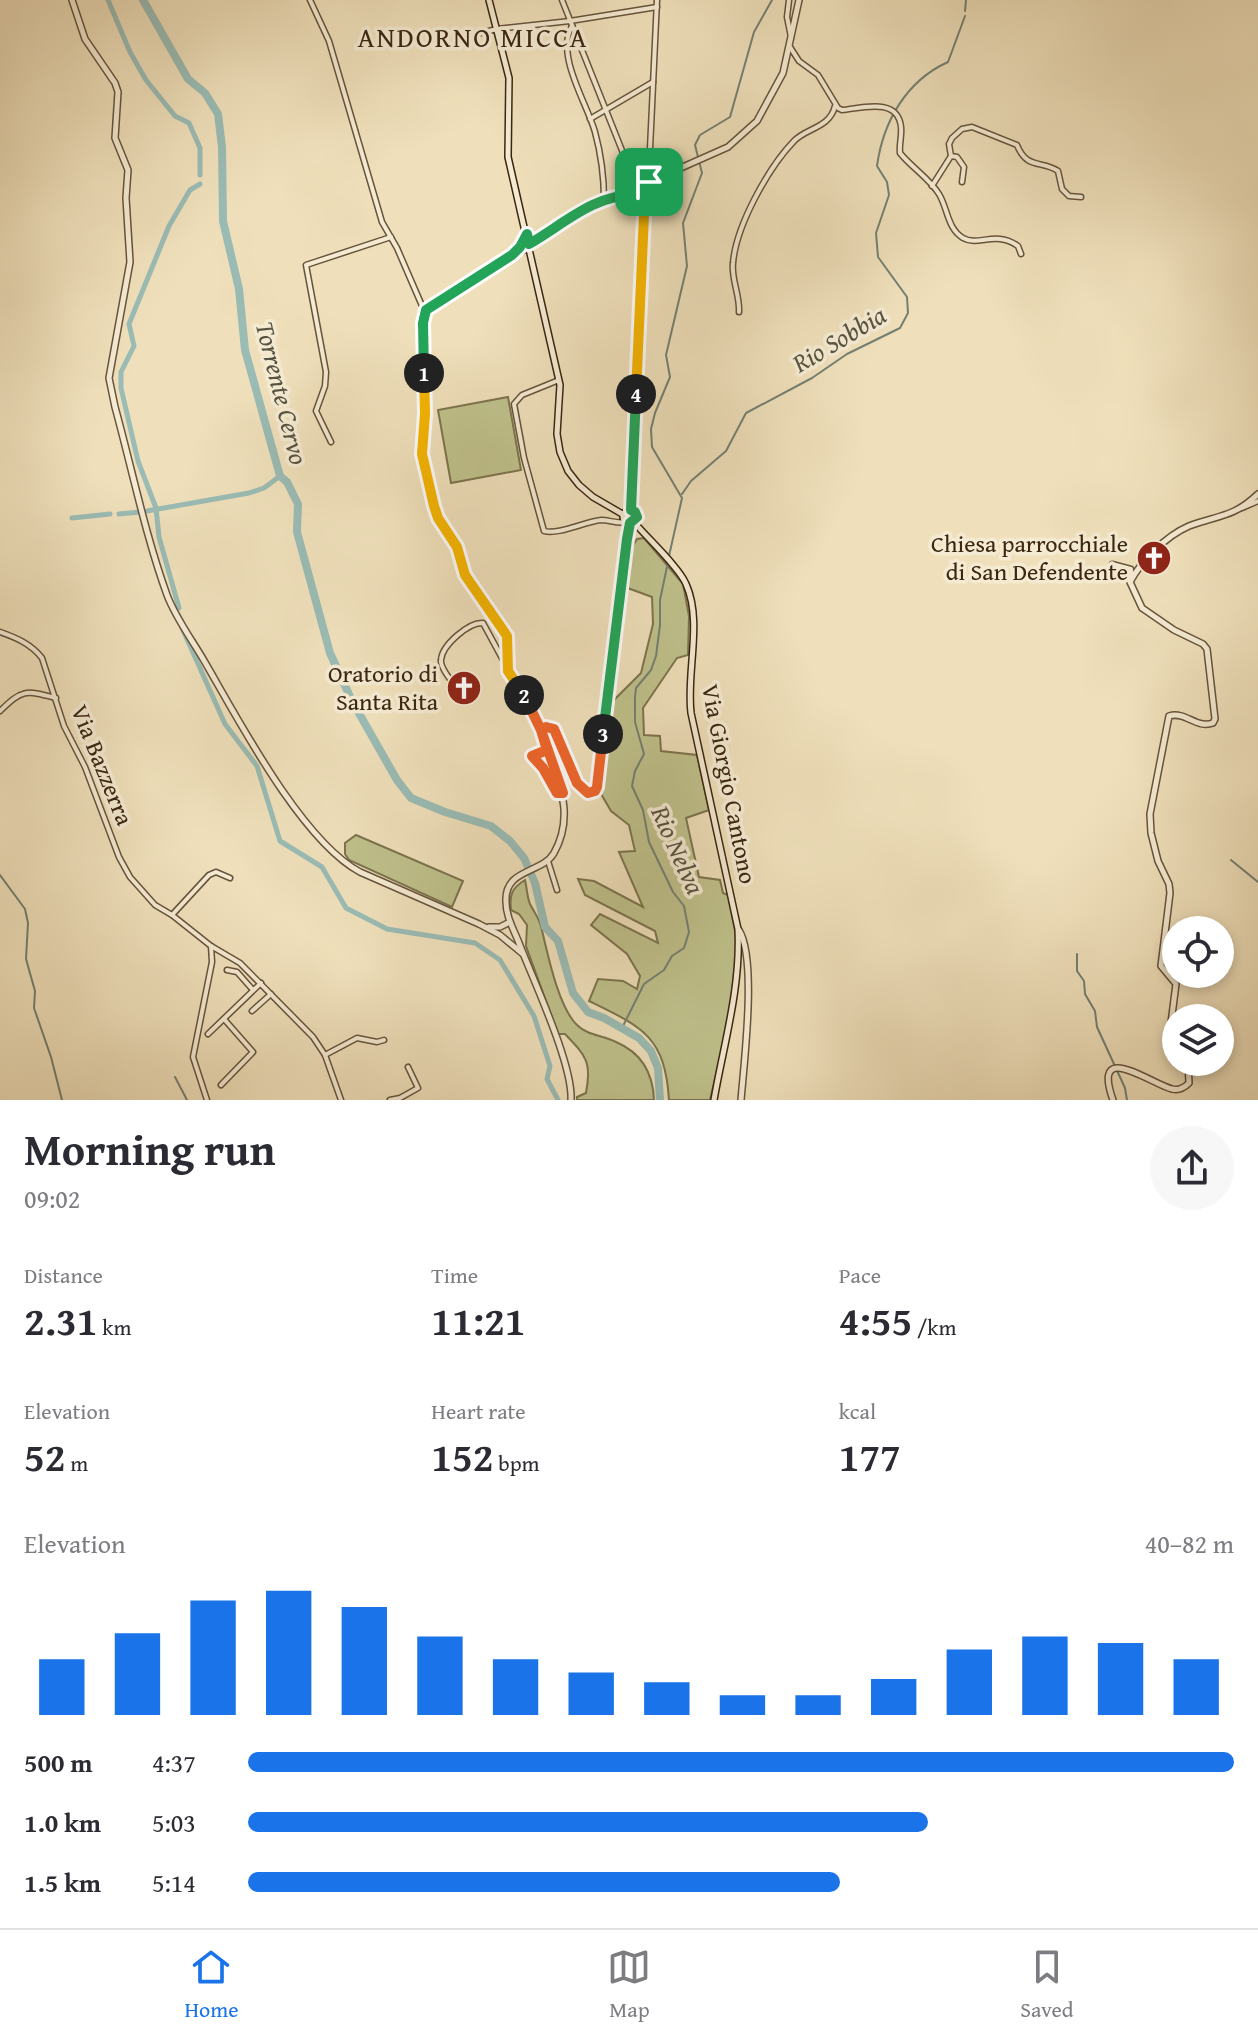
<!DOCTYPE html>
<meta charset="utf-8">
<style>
body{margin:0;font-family:"Gentium Book Plus",serif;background:#f7f7f7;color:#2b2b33;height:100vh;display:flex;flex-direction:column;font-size:30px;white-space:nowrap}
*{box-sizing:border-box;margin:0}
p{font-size:26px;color:#7c7c81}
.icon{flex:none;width:44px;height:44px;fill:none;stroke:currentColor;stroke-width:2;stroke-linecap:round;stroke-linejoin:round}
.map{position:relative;height:1100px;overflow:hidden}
.panel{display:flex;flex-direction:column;background:#fff;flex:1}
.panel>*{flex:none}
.fabs{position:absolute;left:1162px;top:916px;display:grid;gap:16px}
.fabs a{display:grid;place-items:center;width:72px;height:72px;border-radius:50%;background:#fff;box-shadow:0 4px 12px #0003;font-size:40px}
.pin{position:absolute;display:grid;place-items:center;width:68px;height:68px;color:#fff;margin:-34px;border-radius:16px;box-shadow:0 4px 12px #0006}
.km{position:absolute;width:40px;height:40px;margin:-20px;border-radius:50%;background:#222;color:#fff;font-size:22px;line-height:40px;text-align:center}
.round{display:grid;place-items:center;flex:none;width:84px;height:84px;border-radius:42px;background:#f7f7f7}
.headline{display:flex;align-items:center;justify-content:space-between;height:136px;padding:0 24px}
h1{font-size:44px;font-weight:700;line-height:60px}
.figures{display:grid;grid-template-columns:repeat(3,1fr);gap:12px;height:136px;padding:8px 24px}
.figures div{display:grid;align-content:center}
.figures b{font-size:40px;font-weight:700}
.figures small{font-size:22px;font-weight:400}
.figures p{font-size:22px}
.chart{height:224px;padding:16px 24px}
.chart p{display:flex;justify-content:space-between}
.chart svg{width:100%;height:144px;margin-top:8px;stroke:#1a73e8;stroke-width:6}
ul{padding:0 24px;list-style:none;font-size:26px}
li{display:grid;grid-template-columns:128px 96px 1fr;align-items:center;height:60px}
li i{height:20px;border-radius:10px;background:#1a73e8}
.dock{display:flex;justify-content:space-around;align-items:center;height:112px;border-top:2px solid #e1e1e2;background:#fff;font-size:22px;color:#7c7c81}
.dock a{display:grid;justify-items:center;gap:4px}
.dock .selected{color:#1a73e8}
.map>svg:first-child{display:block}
</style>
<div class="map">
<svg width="1258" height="1100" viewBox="0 0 1258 1100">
<rect width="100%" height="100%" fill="#efe0bb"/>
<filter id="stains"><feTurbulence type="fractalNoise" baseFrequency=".0025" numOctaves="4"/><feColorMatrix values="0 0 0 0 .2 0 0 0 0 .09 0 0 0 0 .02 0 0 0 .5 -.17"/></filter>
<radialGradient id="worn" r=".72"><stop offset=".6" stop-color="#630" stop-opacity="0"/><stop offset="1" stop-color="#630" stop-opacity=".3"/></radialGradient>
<g fill="#bfc18c" stroke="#7c744e" stroke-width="2">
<path d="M508,397l13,73 -70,13 -13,-73z"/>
<path d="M644,538l39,46 6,32 -1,39 -11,3 -34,50 1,27 16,1 1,15 36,4 12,55 -23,8 13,59 21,3 3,13 5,2 9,46 -3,33 -5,45 -19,81h-41c-4,-64 -27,-73 -80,-99l9,-22 25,2 14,8 3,-13 -13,-22 -36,-29 9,-11 58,29 -3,-12 -70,-36 -7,-16 16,2 49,26 -24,-55 16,-1 -6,-26 -18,-14 -14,-24 9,-74 10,-15 25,-25 12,-49 -1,-27 -27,-10 7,-40 5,-8z"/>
<path d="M356,835l107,46 -11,26 -103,-47 -4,-6v-11z"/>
<path d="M525,880c2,8 2,17 5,24 4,8 9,14 11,22 6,25 17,81 36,99 11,11 26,10 39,17 26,11 37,31 38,58h-77v-3l9,-4c6,-31 0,-37 -21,-59h-7l-32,-88 1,-21 -8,-11 -8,-4c-2,-15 1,-22 14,-30z"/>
</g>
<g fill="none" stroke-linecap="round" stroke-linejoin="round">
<g stroke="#748073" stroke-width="2">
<path d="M965,11l1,-11"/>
<path d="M682,494l9,-13 35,-30 20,-38 66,-35 35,-24 53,-26 8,-15 -1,-16 -29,-40 -2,-24 13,-38 -2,-13 -10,-16c6,-44 29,-85 71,-104l17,-46"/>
<path d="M669,556l13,-58 -30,-51 -1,-18 4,-16 15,-36 -4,-22 21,-89 -4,-43 19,-50 -7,-28 5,-10 30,-18 24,-85 18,-32"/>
<path d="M1231,860l27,22"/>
<path d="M0,875l25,34 3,14 -2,36 9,32 -1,17 17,49 11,43"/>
<path d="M1077,954v17l7,10 1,13 10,17 2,16 28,61 2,12"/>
<path d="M622,1028l22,-44 20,-14 8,-14 12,-8 5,-16 -5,-26 -11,-14 -24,-50 -6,-32 -11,-24 3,-15 9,-17 -9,-32v-25l1,-9 15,-18 5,-14 4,-31v-25l8,-38"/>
<path d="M175,1077l12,23"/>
</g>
<g stroke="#9abcb5" stroke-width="5">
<path d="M108,0l22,52 16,28 29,36 14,7 11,25v27"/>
<path d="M147,511l102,-18 15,-5 16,-12"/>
<path d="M119,514l21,-2"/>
<path d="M72,518l38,-4"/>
<path d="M179,608l-20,-71 -3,-29 -18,-47 -17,-73v-16l13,-26 -5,-22 40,-98 21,-36 10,-6"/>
<path d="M182,628l43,96 32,42 23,75 42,26 24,41 41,21 88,14 25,17 34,56 16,50 -3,13 11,21"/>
</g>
<path stroke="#9abcb5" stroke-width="8" d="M143,0l45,79 17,14 13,21 4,33 1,74 16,68 6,61 35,126 7,6 11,22 -1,28 33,121 22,48 45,79 14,18 34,14 46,14 19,15 14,17 11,25 10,44 13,14 15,52 15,19 16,6 35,20 12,13 7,17 2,32"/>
<g stroke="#67543c" stroke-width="7">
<g id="minor">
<path d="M310,0l19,41 53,181 15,26 26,60 3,2 8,-3 61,-42 34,-17"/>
<path d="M562,0l69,173 6,8"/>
<path d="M789,0l-2,17 4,20"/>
<path d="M572,26c-17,29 15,77 23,106 6,22 9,45 9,68"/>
<path d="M468,36l29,-7 73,-8 87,-14"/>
<path d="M790,47l9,14 19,14 20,33 4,2c20,-2 56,-13 59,17 1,9 -2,17 -1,26 11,14 29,25 39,41 9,15 8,34 24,44 16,9 32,-8 55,8l3,8"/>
<path d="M590,119l63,-37"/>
<path d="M951,156l-2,-12 3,-6 10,-9 10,-2 45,18c10,25 25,15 41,26l4,18 7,7 12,1"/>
<path d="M646,179l3,-9 8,-170"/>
<path d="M932,186l19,-30 6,1 7,10 -2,15"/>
<path d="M529,244c32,-18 66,-50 105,-49"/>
<path d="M516,251l10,-15"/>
<path d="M426,310l-3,13 2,91 -3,40 12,52 4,12 19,29 8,28 42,61 1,35"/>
<path d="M739,312c1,-17 -8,-33 -6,-49 3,-37 35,-95 61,-122 12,-13 36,-13 41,-35"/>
<path d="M559,380l-37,15 -8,9 10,54 20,73c14,4 40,-9 57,-11 9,0 16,4 25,2"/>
<path d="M331,442l-15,-31 9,-25 1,-14 -20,-107 85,-28"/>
<path d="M1242,508l16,-7"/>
<path d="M1112,564l19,5v10"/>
<path d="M0,632c17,6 31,12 42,26l22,68 21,41 34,90 11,20 25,28 17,10 39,31 29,17 73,74 12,18 16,45"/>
<path d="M457,688c-5,-6 -17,-20 -16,-28 1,-15 28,-38 42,-37l58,107"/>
<path d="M0,711c23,-22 25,-21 56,-13"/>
<path d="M547,750l-15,6 11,12 14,25h4"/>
<path d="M548,861l9,29"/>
<path d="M172,915l37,-40 7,-3 14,6"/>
<path d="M227,970l10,2 16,18"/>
<path d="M252,1011l19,-17"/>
<path d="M208,1034l53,-51"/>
<path d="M325,1055l32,-17 20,4 7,-2"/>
<path d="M221,1085l32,-33 -29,-33"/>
<path d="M207,1100l-14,-43 19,-95 -1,-16"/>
<path d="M390,1100l10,-2 18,-10 -10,-21"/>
</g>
</g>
<g stroke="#67543c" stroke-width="8">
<g id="tertiary">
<path d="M72,0l13,39 30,44 3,9 -3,46 13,32 -2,28 4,64 -21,116 6,29c17,62 30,127 52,188 9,24 26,46 39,69 33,57 96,177 154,208l119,52 21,11 23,19"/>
<path d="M646,179l4,8 -4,11 -8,2 -5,-9 4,-10z"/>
<path d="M649,182l79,-35 29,-26 26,-48 16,-73"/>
<path d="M631,510l15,-312"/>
<path d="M489,927h11l10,-5"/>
<path d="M739,930c18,29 5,133 2,170"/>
<path d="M1176,1036l-5,-13 5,-39 -15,-18 9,-73 -1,-9 -11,-23 -7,-28 -1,-19 19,-98c17,-5 27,13 44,7l2,-4 -8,-70 -4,-5 -29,-14 -32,-22 -12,-26c11,-21 36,-46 59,-56 29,-11 44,-8 69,-32"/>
<path d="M571,1100c2,-36 -38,-120 -52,-157 -5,-13 -13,-26 -13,-41 -2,-34 36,-28 48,-49 18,-32 9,-62 -3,-94 -4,-9 -9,-19 -10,-29l5,-3 8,2 26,59 8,5 9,-6 33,-264"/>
<path d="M1113,1100c-22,-62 38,-16 59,-11 7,2 12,-1 17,-6l-1,-21"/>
</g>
</g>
<g stroke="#3a2611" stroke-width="8">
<g id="secondary">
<path d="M489,0l20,78 -1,79 52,228 -3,49 3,18 8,19 11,14 14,12 31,18"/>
<circle cx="630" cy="517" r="7"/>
<path d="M634,522c13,16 45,45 52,62 17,38 0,88 5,129l47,216c3,58 -14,114 -24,171"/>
</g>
</g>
<use href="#minor" stroke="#f5ebd3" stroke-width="4"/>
<use href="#tertiary" stroke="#f5ebd3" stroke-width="5"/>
<use href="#secondary" stroke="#f5ebd3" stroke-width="5"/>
</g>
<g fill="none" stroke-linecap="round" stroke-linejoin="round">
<g stroke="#fff" stroke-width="16">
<path id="split-1" d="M424,373l-1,-50 3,-13 86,-55 8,-8 7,-13 2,10c32,-18 66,-50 105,-49l3,-14 9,-2 3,3"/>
</g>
<g stroke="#fff" stroke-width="16">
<path id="split-2" d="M424,373l1,41 -3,40 12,52 4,12 19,29 8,28 42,61 1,35 16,24"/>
</g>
<g stroke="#fff" stroke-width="16">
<path id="split-3" d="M524,695l17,35 22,63h-6l-14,-25 -11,-12 15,-6 -6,-20 5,-3 8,2 23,54 11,10 7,-2 2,-4 6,-53"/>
</g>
<g stroke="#fff" stroke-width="16">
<path id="split-4" d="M603,734l24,-195 3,-16 7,-6 -2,-5 -4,-2 5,-116"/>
</g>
<g stroke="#fff" stroke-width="16">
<path id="split-5" d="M636,394l8,-179 5,-33"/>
</g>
<use href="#split-1" stroke="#22a559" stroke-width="10"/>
<use href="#split-2" stroke="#f5b400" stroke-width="10"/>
<use href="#split-3" stroke="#f0652b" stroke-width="10"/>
<use href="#split-4" stroke="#22a559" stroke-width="10"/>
<use href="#split-5" stroke="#f5b400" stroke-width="10"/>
</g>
<defs>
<g id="church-disc" transform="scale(1.8)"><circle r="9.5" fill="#8f2418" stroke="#f5ebd3"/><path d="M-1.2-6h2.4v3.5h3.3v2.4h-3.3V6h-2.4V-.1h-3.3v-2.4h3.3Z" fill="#fff"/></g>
</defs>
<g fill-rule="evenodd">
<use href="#church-disc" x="1154" y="558"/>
<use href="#church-disc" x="464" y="688"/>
</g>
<g text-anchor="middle" stroke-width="7" stroke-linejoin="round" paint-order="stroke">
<g font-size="24" fill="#3a2611" stroke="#f5ebd3" text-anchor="end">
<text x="1128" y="552">Chiesa parrocchiale<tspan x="1128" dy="28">di San Defendente</tspan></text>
<text x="438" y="682">Oratorio di<tspan x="438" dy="28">Santa Rita</tspan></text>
</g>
<g font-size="24" fill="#3a2611" stroke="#f5ebd3">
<text transform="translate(102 765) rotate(68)" y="8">Via Bazzerra</text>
<text transform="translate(729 784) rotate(79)" y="8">Via Giorgio Cantono</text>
</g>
<g font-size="26" font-style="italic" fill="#575342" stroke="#f5ebd3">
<text transform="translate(839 339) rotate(-31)" y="9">Rio Sobbia</text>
<text transform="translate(282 393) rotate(76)" y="9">Torrente Cervo</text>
<text transform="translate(678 850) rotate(66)" y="9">Rio Nelva</text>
</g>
<g font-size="28" letter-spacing="2" fill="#3a2611" stroke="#f5ebd3">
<text x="473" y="47">ANDORNO MICCA</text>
</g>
</g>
<rect width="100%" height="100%" filter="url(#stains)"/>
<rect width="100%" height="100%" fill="url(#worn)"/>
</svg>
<div class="fabs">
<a><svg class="icon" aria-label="locate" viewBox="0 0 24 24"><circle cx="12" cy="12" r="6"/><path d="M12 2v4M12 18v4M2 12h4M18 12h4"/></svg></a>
<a><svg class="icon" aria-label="layers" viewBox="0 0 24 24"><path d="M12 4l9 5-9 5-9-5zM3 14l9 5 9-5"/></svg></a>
</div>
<div class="pin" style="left:649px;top:182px;background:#1e9e55"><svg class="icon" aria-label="arrive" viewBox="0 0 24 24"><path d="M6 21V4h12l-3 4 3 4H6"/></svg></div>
<b class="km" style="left:424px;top:373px">1</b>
<b class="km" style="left:524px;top:695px">2</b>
<b class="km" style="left:603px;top:734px">3</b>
<b class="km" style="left:636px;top:394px">4</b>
</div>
<section class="panel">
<div class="headline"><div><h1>Morning run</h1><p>09:02</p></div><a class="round"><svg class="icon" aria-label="share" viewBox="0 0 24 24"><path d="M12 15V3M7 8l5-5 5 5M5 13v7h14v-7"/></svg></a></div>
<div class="figures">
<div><p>Distance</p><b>2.31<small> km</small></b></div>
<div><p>Time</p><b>11:21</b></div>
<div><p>Pace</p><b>4:55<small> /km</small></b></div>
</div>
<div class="figures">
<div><p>Elevation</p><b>52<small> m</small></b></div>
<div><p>Heart rate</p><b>152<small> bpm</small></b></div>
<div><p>kcal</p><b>177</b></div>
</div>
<div class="chart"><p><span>Elevation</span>40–82 m</p>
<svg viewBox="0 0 160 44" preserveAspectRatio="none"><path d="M5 44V27M15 44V19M25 44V9M35 44V6M45 44V11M55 44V20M65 44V27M75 44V31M85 44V34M95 44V38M105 44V38M115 44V33M125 44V24M135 44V20M145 44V22M155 44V27"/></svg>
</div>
<ul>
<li><b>500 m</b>4:37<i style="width:100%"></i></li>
<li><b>1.0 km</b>5:03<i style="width:69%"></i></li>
<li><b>1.5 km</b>5:14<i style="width:60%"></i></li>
</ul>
</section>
<nav class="dock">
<a class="selected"><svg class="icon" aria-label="home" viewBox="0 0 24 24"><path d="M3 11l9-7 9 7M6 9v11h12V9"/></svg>Home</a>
<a><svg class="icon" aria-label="map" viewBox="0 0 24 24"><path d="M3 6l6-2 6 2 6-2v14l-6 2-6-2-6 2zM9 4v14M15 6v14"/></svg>Map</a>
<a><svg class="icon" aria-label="saved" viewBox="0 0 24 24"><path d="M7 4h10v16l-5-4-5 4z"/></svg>Saved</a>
</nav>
